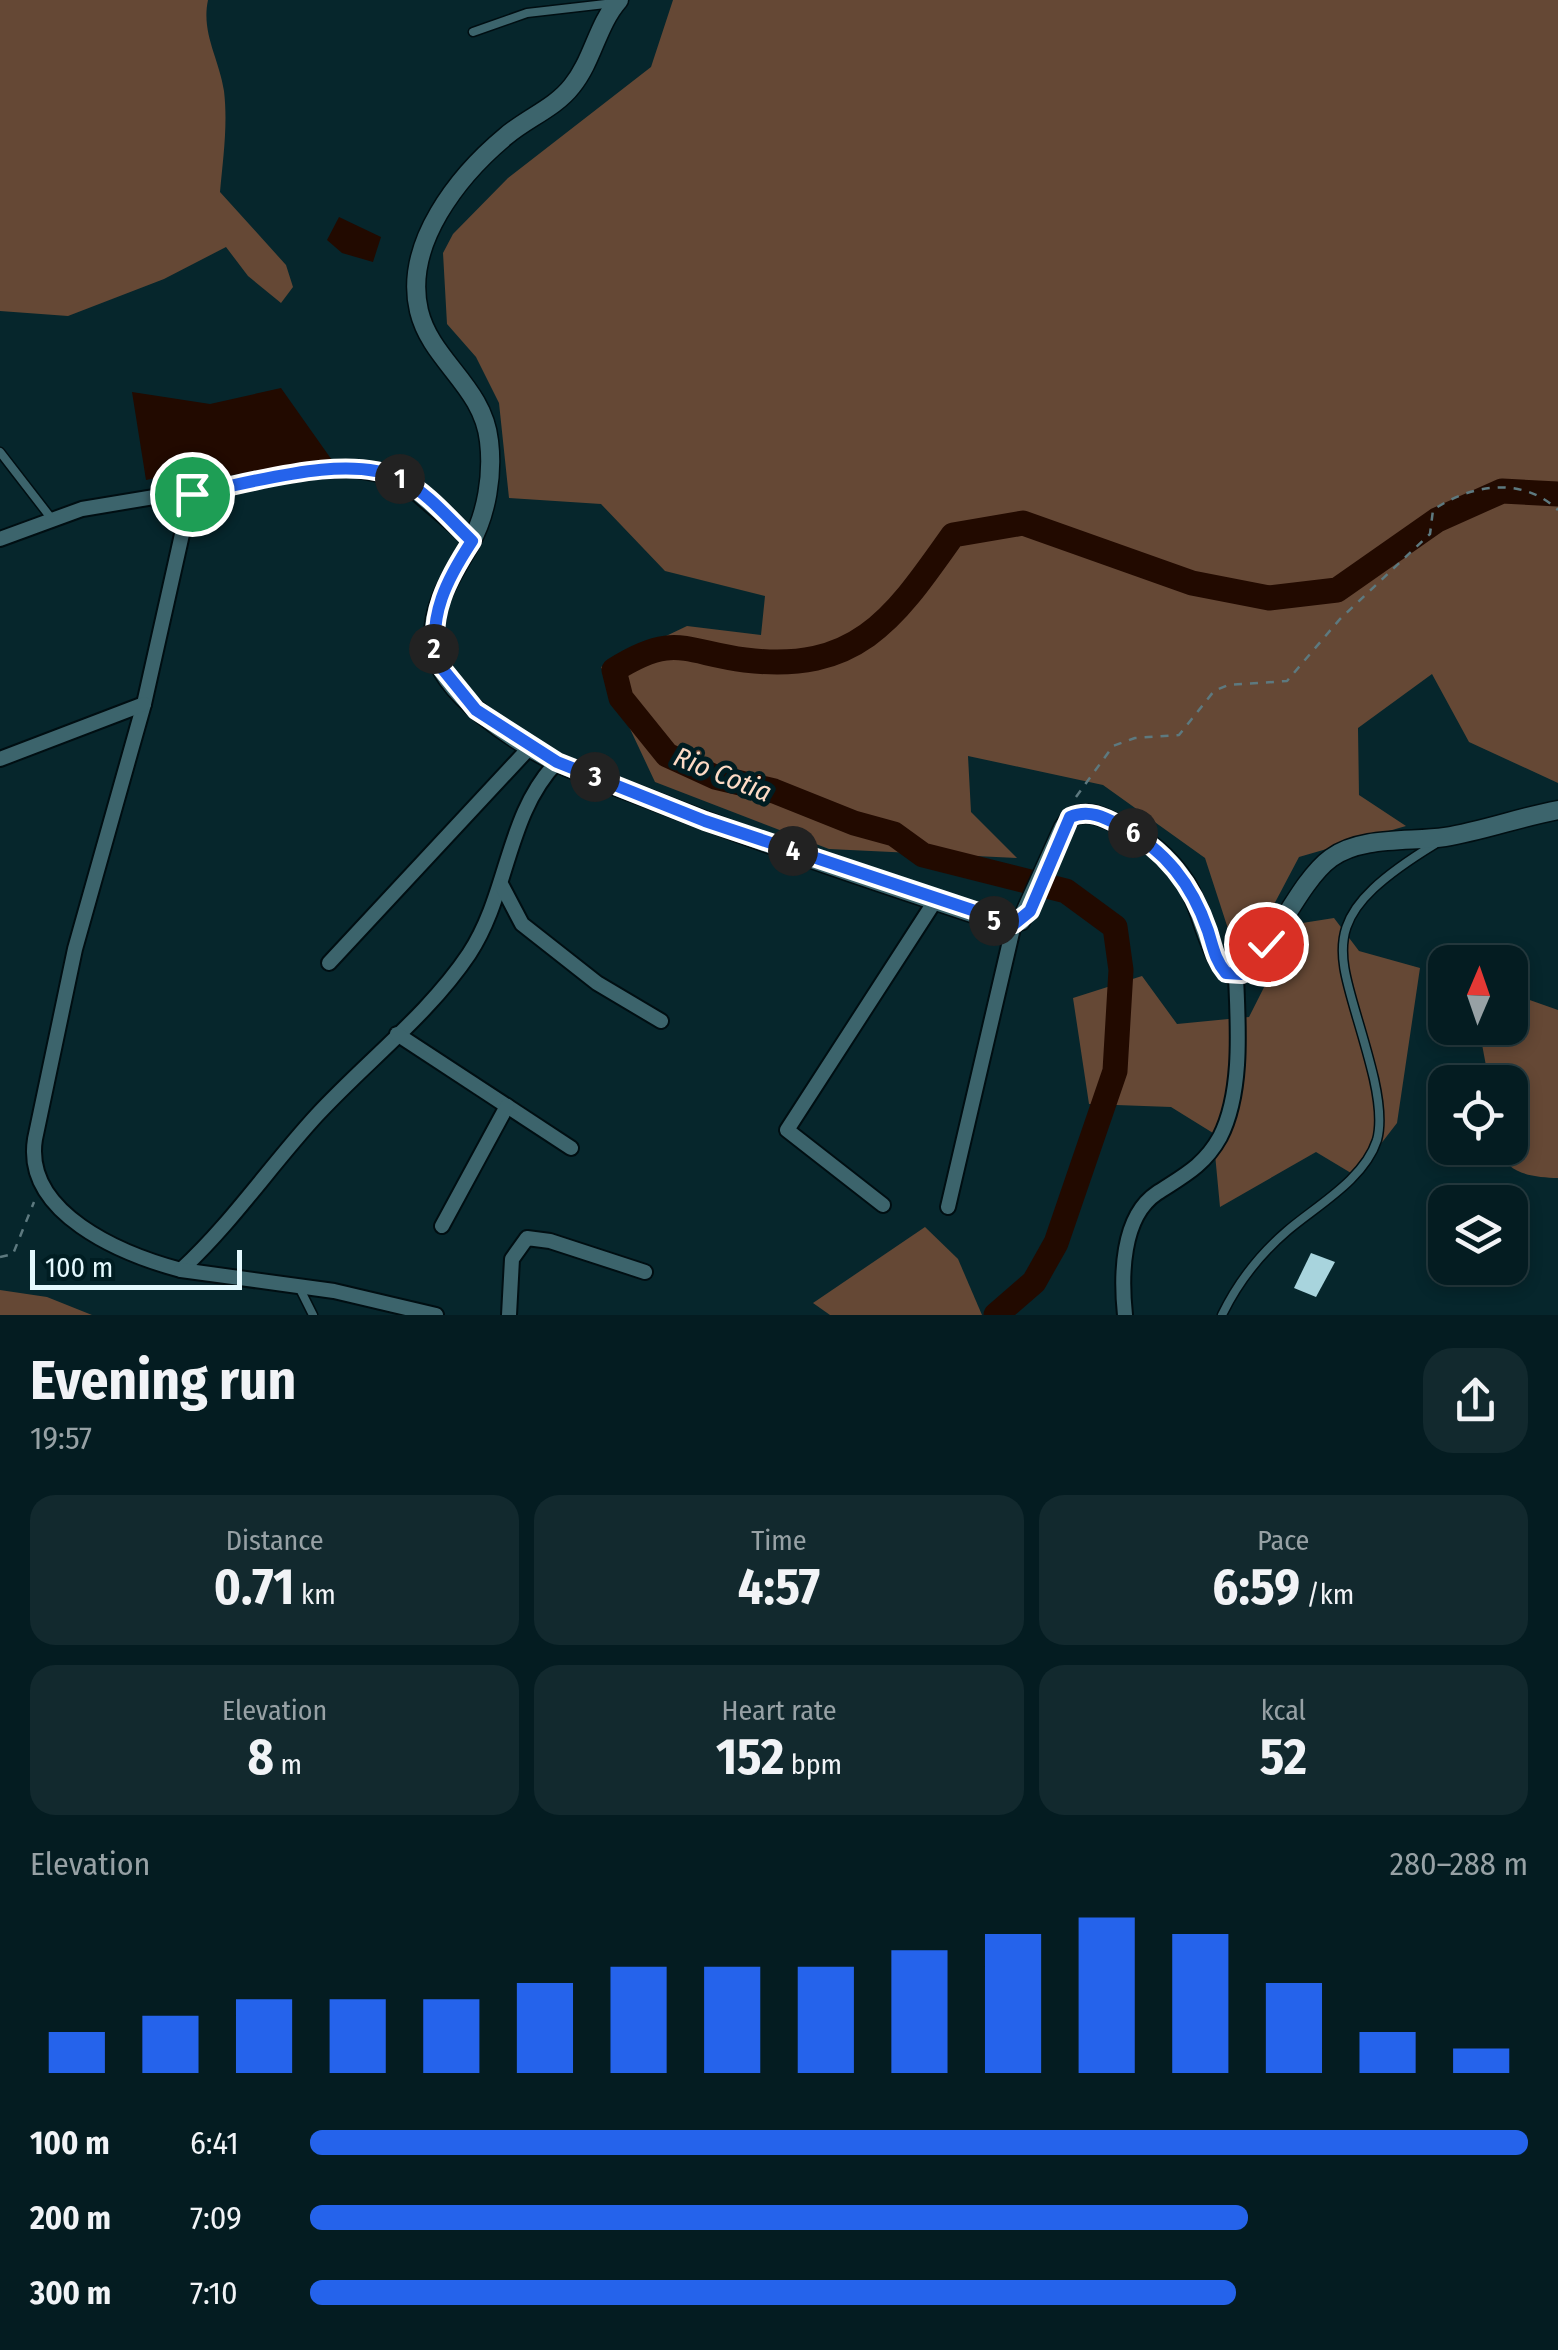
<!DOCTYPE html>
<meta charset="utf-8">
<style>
body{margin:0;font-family:"Fira Sans Condensed",sans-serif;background:#12292e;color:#f1f3f6;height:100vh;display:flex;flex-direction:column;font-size:38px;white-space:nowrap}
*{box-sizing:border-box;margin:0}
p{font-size:32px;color:#97a1a5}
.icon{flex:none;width:55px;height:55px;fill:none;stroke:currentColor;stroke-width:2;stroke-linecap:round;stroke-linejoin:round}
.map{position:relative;height:1315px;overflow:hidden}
.panel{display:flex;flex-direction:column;background:#041c21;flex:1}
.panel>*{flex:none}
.needle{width:65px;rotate:2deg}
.controls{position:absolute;left:1428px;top:945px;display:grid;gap:20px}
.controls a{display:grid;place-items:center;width:100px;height:100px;border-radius:20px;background:#041c21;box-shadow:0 5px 15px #0003,0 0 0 2px #253a3f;font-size:50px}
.scale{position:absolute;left:30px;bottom:25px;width:212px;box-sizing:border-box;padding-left:10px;border:5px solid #e4f9fe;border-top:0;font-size:28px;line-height:35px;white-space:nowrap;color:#e4f9fe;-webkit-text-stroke:8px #001d22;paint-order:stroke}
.pin{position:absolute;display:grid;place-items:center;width:85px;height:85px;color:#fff;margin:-42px;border:5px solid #fff;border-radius:50%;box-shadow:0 2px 10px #0007}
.km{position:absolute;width:50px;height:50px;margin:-25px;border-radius:50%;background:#222;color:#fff;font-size:28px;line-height:50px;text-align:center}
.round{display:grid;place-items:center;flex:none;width:105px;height:105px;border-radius:30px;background:#12292e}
.head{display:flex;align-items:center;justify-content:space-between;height:170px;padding:0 30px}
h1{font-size:55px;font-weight:700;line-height:75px}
.figures{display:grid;grid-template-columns:repeat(3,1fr);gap:15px;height:170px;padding:10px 30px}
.figures div{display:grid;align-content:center;border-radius:25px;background:#12292e;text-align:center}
.figures b{font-size:50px;font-weight:700}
.figures small{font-size:28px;font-weight:400}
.figures p{font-size:28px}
.chart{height:280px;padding:20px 30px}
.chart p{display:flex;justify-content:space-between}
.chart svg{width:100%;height:180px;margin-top:10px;stroke:#2563eb;stroke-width:6}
ul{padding:0 30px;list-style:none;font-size:32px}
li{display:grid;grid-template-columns:160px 120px 1fr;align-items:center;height:75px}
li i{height:25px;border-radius:12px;background:#2563eb}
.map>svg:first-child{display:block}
</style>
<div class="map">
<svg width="1558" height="1315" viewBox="0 0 1558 1315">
<rect width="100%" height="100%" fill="#06262c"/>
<g fill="#654835">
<path d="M0,0h208c-7,33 11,58 16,91 4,34 -1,67 -4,101l66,73 7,22 -12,16 -33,-27 -22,-29 -62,32 -96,37 -68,-5z"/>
<path d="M673,0h885v783l-89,-41 -37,-68 -74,54 1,67 47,31 -107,31 -48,91 -19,-7 -27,-83 -102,-73 -135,-29 3,56 46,46 -188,-9 -174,-67 -54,-115 86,-41 74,9 4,-39 -100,-25 -64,-67 -92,-6 -10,-95 -23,-46 -29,-33 -4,-71 10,-19 55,-56 143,-111z"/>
<path d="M1334,918l25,33 61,17 -23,155 -41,53 -40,-24 -96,55 -7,-74 -42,-26 -82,-3 -16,-106 69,-22 35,48 72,-7 47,-93z"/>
<path d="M1510,993l48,17v168c-24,-1 -52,-3 -59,-30h11v-66h-21l-10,-54h31z"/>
<path d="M925,1227l33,32 24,56h-152l-17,-12z"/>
<path d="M0,1290l47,7 45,18h-92z"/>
</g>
<g fill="#220a00">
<path d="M339,217l42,20 -8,25 -31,-9 -15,-13z"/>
<path d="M281,388l53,75 -138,18 -25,-6 -25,5 -14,-88 78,12z"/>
</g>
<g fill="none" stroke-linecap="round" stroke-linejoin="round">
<path stroke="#220a00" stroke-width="25" d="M996,1315l38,-33 22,-39 59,-172 6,-101 -6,-43 -49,-36 -143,-36 -29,-21 -40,-11 -80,-32 -59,-14 -48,-22 -46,-57 -7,-28c60,-38 70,-18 131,-10 113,14 150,-43 208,-125l70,-12 169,60 77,15 68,-8 100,-70 65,-29 56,3"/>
</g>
<path fill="#a8d4dd" d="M1311,1253l24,9 -19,35 -22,-9z"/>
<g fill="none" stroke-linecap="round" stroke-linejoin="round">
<g stroke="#000e12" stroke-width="11">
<g id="service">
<path d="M473,32l54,-19 87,-10"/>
<path d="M0,452l51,66"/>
<path d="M298,1285l15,30"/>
<path d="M1222,1315c16,-33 37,-60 65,-84 29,-25 77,-51 90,-91 5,-18 1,-43 -3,-61 -30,-127 -73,-153 61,-235"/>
</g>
</g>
<g stroke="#000e12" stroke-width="18">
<g id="minor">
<path d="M191,494l-47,210 -69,245 -40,190c-12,74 86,115 146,131 51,-47 89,-104 136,-155 49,-53 112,-101 152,-161 40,-61 37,-139 88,-192"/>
<path d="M0,539l82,-30 229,-38 41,-2 47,9 73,63"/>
<path d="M0,759l144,-55"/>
<path d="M502,886l20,38 75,59 64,38"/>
<path d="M329,963l202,-217"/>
<path d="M397,1034l174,114"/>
<path d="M883,1205l-96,-75 148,-229"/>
<path d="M948,1207l66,-283"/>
<path d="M442,1226l65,-120"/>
<path d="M181,1270l153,21 102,24"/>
<path d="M509,1315l3,-56 15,-21 23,3 95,31"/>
<path d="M1125,1315c-4,-38 -4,-98 32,-122 26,-17 47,-27 63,-56 23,-45 18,-111 16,-161"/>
</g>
</g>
<g stroke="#000e12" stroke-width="21">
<path id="tertiary" d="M619,0c-22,25 -26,60 -47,86 -17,22 -45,32 -66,50 -47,39 -103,108 -87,175 12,50 64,75 70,130 4,33 -2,73 -19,103 -18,33 -41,63 -36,104 6,46 85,96 124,115 32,15 66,26 99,39 112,44 227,82 342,120l22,-1 42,-93 8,-11c16,-7 28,-2 44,6 28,13 54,33 71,60 17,25 23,85 50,93 29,-8 59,-92 95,-118 30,-22 79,-16 114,-21 38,-6 75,-20 113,-27"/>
</g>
<g stroke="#5d797f" stroke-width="2.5" stroke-dasharray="8 8" stroke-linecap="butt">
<path d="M1076,797l37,-51 22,-8 44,-3 35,-44 14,-6 59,-4 53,-62 90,-85 3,-24c38,-26 89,-34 125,0"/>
<path d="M0,1257l13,-3 21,-52"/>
</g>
<use href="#service" stroke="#3c646c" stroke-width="8"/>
<use href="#minor" stroke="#3c646c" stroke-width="14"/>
<use href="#tertiary" stroke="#3c646c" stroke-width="18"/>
</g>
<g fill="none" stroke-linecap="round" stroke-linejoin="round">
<g stroke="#fff" stroke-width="20">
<path id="route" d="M192,494c57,-10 155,-42 209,-15 27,14 49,41 71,62 -25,38 -44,74 -35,121l39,48 81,52 148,59 309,103 16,-13 40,-94c19,-8 34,0 51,9 44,24 71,58 87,105 5,16 7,29 18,42l16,1 24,-30"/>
</g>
<use href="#route" stroke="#2563eb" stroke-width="12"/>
</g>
<g text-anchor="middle" stroke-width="10" stroke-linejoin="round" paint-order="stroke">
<g font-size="28" font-style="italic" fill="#fddbc5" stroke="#001d22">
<text transform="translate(723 774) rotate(22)" y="10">Rio Cotia</text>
</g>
</g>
</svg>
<div class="controls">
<a><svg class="needle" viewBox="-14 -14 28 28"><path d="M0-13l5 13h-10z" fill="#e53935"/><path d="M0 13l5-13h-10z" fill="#97a1a5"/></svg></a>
<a><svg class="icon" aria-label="locate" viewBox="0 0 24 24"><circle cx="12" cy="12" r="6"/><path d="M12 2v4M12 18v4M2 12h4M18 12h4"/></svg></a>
<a><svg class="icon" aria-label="layers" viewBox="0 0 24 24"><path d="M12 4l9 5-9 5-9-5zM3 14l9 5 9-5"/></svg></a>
</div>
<div class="scale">100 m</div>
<div class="pin" style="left:192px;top:494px;background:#1e9e55"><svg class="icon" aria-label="arrive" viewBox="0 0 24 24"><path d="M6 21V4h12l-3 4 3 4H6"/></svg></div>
<div class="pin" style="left:1266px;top:944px;background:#d93025"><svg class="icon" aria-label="check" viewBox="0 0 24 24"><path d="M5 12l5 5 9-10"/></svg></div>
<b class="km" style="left:400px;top:479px">1</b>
<b class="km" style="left:434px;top:649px">2</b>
<b class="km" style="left:595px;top:777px">3</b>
<b class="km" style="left:793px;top:851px">4</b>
<b class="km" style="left:994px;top:921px">5</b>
<b class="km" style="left:1133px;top:833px">6</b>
</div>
<section class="panel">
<div class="head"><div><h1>Evening run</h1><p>19:57</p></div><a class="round"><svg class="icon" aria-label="share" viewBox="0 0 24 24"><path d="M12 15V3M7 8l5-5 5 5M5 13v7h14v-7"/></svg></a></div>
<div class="figures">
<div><p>Distance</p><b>0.71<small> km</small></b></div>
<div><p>Time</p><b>4:57</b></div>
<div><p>Pace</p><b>6:59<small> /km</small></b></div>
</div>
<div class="figures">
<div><p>Elevation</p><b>8<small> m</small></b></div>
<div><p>Heart rate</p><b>152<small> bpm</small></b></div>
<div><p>kcal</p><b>52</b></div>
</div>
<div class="chart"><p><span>Elevation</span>280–288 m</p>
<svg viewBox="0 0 160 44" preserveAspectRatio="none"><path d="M5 44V34M15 44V30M25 44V26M35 44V26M45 44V26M55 44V22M65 44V18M75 44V18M85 44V18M95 44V14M105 44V10M115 44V6M125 44V10M135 44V22M145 44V34M155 44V38"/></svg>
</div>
<ul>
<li><b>100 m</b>6:41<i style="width:100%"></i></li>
<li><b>200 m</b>7:09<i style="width:77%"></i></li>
<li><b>300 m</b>7:10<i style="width:76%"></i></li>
</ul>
</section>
